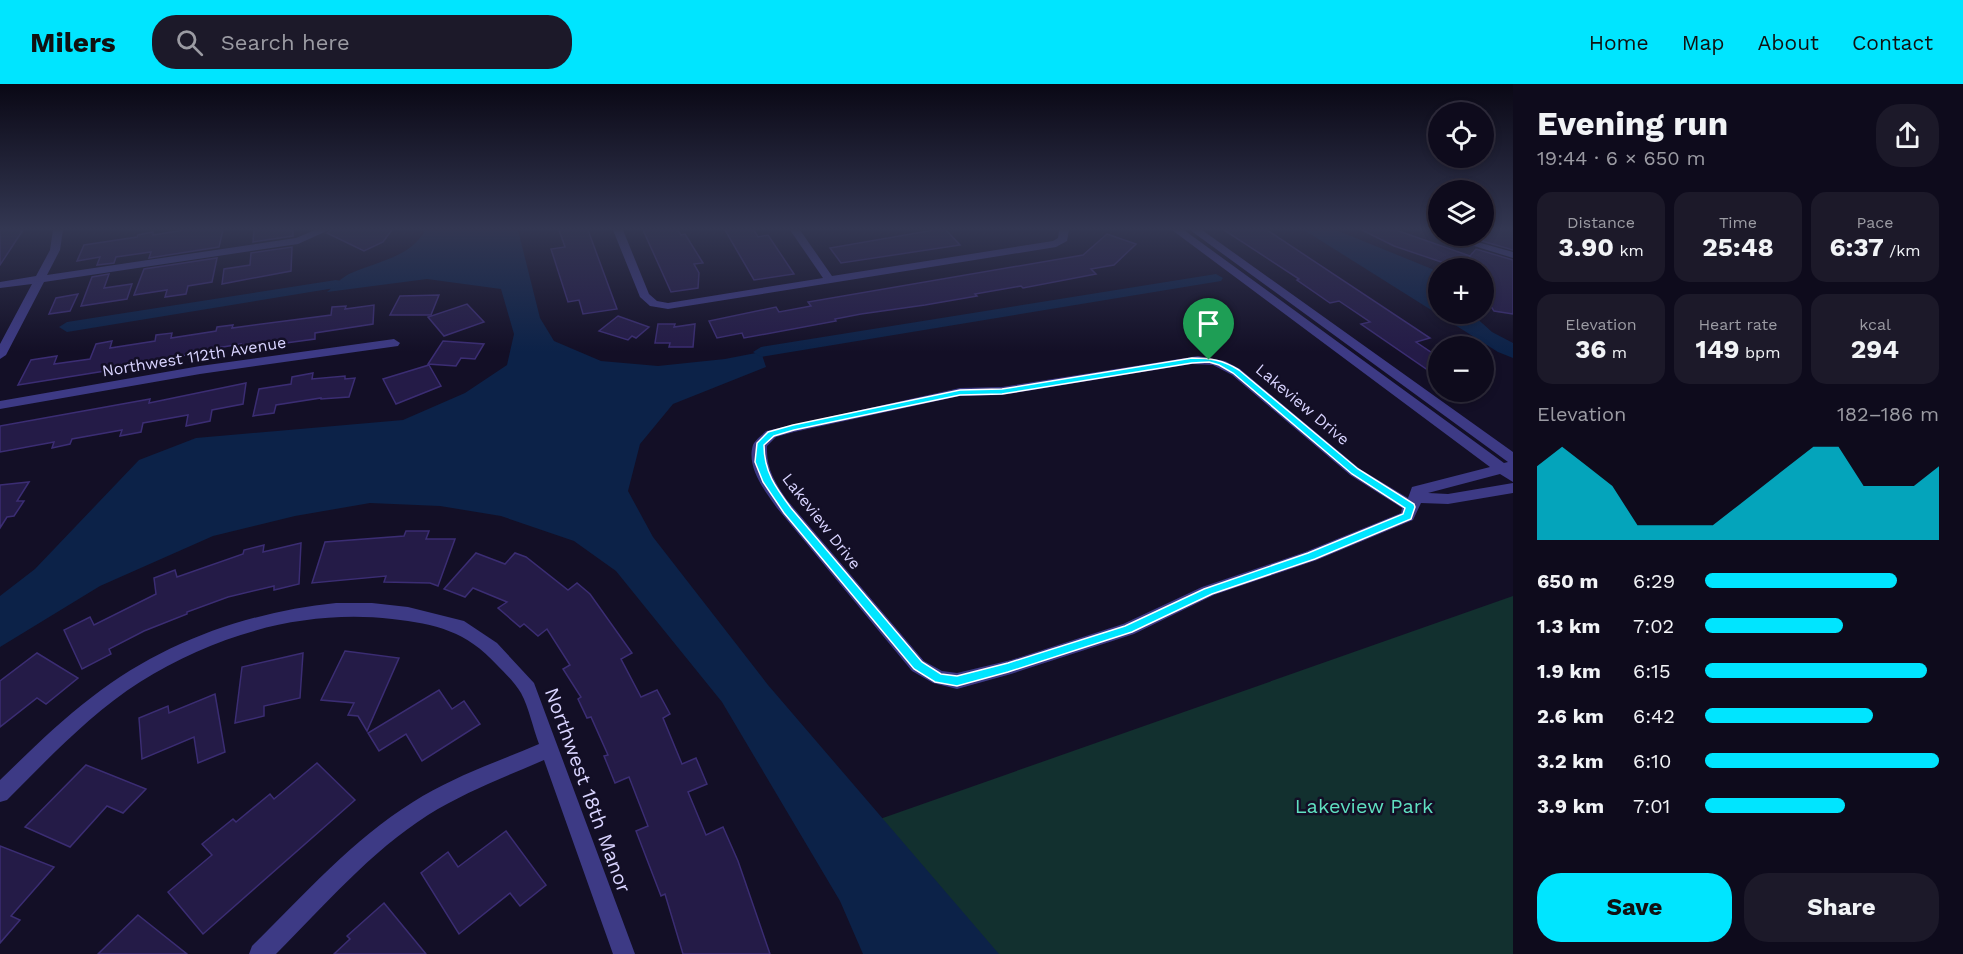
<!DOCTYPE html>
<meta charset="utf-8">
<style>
body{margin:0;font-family:"Work Sans",sans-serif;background:#1c1929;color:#f1f3f6;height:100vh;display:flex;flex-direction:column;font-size:22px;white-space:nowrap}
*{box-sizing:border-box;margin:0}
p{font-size:20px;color:#9b9ba3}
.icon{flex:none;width:33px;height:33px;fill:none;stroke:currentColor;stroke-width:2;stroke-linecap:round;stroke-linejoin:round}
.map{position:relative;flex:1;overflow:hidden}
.details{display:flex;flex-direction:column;background:#0e0b1c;width:450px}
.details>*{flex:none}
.buttons{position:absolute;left:1428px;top:18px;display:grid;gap:12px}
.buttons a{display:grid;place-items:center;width:66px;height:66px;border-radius:50%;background:#0e0b1c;box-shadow:0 3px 9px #0003,0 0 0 2px #2e2b3b;font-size:30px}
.pin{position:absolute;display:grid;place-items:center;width:51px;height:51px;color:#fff;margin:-62px -26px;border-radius:50% 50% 50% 0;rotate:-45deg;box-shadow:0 0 6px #0007}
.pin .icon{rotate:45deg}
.round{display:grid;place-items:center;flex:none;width:63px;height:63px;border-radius:24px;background:#1c1929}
.summary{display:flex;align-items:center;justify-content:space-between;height:102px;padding:0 24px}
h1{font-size:33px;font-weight:700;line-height:45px}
.metrics{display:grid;grid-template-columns:repeat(3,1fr);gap:9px;height:102px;padding:6px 24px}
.metrics div{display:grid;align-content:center;border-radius:15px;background:#1c1929;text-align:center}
.metrics b{font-size:26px;font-weight:700}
.metrics small{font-size:16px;font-weight:400}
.metrics p{font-size:16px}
.chart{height:168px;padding:12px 24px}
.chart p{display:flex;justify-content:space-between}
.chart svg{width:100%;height:108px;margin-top:6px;fill:#00e5ff;opacity:.7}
.action{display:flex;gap:12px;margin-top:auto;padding:12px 24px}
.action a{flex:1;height:69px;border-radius:24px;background:#00e5ff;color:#111;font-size:24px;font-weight:700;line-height:69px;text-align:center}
.action a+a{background:#1c1929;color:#f1f3f6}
ul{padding:0 24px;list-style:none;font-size:20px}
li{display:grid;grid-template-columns:96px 72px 1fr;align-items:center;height:45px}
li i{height:15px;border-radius:8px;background:#00e5ff}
header{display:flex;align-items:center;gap:36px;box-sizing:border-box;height:84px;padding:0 30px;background:#00e5ff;color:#111}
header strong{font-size:28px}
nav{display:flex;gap:33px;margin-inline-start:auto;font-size:21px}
.search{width:420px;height:54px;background:#1c1929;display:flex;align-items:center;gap:15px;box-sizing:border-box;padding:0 21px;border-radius:24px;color:#9b9ba3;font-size:22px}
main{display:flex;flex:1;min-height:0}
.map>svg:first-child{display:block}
</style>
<header>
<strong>Milers</strong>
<div class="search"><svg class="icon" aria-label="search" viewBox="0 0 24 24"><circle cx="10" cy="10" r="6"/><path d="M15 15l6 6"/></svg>Search here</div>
<nav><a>Home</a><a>Map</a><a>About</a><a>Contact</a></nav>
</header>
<main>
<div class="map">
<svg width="1513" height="870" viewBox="0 0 1513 870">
<rect width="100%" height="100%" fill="#130f26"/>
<path fill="#12302f" d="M1513,512v358h-515l-118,-135z"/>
<g fill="#0c2248">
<path d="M425,146h93l22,88 14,23 47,20 57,5 67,-7 36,-7 5,15 -93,37 -33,40 -12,47 25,46 115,148 231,269h-136l-23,-53 -118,-199 -106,-131 -42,-30 -73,-25 -61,-10 -70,-3 -75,13 -82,20 -113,50 -100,61v-51l35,-27 104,-109 57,-22 207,-18 62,-27 42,-28 7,-31 -13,-45 -74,-10 -100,13c7,-6 14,-14 22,-18 26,-12 63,-17 76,-44z"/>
<path d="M1304,146h32l96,39 6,5v40h34l20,18 21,11v15l-15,-6z"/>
</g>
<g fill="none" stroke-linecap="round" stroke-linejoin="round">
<g fill="#0c2248" fill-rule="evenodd">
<path d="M1216,190l7,4 -2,3 -460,76 -8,-5 8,-5z"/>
<path d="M336,196l5,1 2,3 -2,3 -274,45 -8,-5 8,-5z"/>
</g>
</g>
<g fill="#241b47" stroke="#3b2d73" stroke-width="1.5">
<path d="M0,146h23l-23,35z"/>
<path d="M184,146h39l-4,17 -70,11 2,-6 -35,5 -2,6 -17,2 3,-8 -23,4 7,-16 53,-8 1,-2 15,-3v3z"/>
<path d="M254,146h39v6l-40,6z"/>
<path d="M331,146h61l-9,12 -19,9 -37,-18z"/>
<path d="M559,146h29l29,79 -34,5 -4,-14 -11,2 -17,-53 14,-2z"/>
<path d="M643,146h35l3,5 4,-1 18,29 -9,1 5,9 -1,15 -27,4z"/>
<path d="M725,146h29l4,7 10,-2 26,39 -40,6z"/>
<path d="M934,146h12l14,15 -119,18 -11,-15z"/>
<path d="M1224,146h43l163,108 -14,4 22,15v20l-77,-53 9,-2 -31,-21 -9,2 -33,-23 2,-1z"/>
<path d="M1362,146h34l74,26 6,-7 37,11v54l-19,-3 -6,-9 -4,-1v-33h-25l-65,-22z"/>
<path d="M1491,146h22v20l-31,-9z"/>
<path d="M1107,150l29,10 -22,21 -23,4 5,5 -73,14 -2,-2 -46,8 2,2 -52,9 -64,9 -26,5 1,2 -92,17 -2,-5 -25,5 -8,-17 67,-14 3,5 32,-6 -3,-4 275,-47z"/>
<path d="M292,163l-1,24 -69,13 2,-15 26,-4 1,-12z"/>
<path d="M217,174l-5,24 -24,4 -2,8 -21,3 2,-7 -33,5 10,-26z"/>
<path d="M109,190l-5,14 28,-4 -5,15 -46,7 11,-29z"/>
<path d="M78,210l-8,17 -21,3 7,-16z"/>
<path d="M439,211l-8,20h-41l10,-19z"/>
<path d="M467,220l17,18 -40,14 -16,-19z"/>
<path d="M374,221l-1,19 -58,9v6l-75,10 1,-5 -42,7 -1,2 -30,5 -1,3 -149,24 13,-25 26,-4 -3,8 36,-5 6,-15 16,-3 -2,7 45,-7 1,-6 16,-2 -1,5 45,-7 1,-4 16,-2 -1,3 99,-13 1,-8 14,-1 -1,3z"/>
<path d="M618,232l31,11 -13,11 -4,-2 -4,4 -29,-9z"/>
<path d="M658,240h17l-1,3 21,-3 -2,23h-24l1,-4h-15z"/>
<path d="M443,257l41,3 -9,15 -14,-1 -5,8 -28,-2z"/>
<path d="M429,281l12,21 -45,18 -13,-25z"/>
<path d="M313,289l-1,6 33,-3v3l10,-1 -6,19 -28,2v-1l-45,7 -2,8 -21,3 6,-27 32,-5 1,-7z"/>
<path d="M246,299l-3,21 -31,6 -2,11 -24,5 2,-11 -45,8 -2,9 -21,4 2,-6 -50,9 -2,5 -18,4 2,-6 -54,10v-26l150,-27 -1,4z"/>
<path d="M29,398l-12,19h7l-10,15 -7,1 -7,11v-43z"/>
<path d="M406,447h23l-3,8h29l-17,47 -8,-3 -46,-1 2,-6 -74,7 13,-41 79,-6z"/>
<path d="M301,459l-2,41 -25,6v-4l-46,11 -41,15v2l-43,17 -35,18 2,5 -29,15 -18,-39 26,-13 4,8 62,-31 -2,-16 21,-8 2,7 66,-23 1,-4 20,-5 -1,7z"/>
<path d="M476,469l29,11 10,-11 11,4 42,33 9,-7 13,11 42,59 -11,6 20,38 16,-7 13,24 -7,4 19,46 14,-6 11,26 -19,8 18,43 17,-8 15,34 32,93h-87l-18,-60 -4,2 -25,-65 12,-5 -19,-49 -14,6 -11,-27 4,-1 -17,-38 -4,1 -9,-19 3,-2 -18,-28 7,-4 -23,-36 -9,7 -14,-12 -4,3 -22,-19 9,-6 -34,-14 -8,9 -21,-8z"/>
<path d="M345,567l54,7 -32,73 -9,-15 -10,-1 6,-12 -33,-3z"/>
<path d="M37,569l41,25 -32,26 -9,-6 -37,29v-46z"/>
<path d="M303,569l-3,45 -36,8v10l-29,7 7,-56z"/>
<path d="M439,606l13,19 12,-8 16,23 -58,37 -16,-27 -27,17 -11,-18z"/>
<path d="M215,610l10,58 -27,11 -4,-26 -52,22 -3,-41 29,-12 1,7z"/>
<path d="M317,679l38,37 -152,134 -35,-42 44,-37 -10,-11 31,-25 3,3 34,-28 4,5z"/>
<path d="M86,681l60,24 -23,24 -16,-7 -37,41 -45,-20z"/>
<path d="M506,747l40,54 -26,21 -10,-13 -51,41 -38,-61 27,-21 10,15z"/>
<path d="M0,762l54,21 -43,49 9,4 -20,23z"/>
<path d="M384,819l42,51h-92l16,-15 -3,-3z"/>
<path d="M138,831l49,39h-89z"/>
</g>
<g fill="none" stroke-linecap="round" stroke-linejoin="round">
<g fill="#3d3a85" fill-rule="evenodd">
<path d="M53,146h10l-3,20 -13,25 249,-37 19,-8h14l-31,14 -254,38 -38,73 -6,4v-15l32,-60 -32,4v-6l36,-6 14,-26z"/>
<path d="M613,146h10l26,64 8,7 11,2 155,-25 -33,-48h10l32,46 221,-35 5,-3 1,-8h10l-2,11 -11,6 -388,62 -18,-3 -10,-9z"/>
<path d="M1172,146h12l320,233 4,-1 -318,-232h12l311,222v30l-13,-8 -72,19 20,1 65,-11v10l-65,11 -27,-1 -8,17 -96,40 -103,35 -80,39 -123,40 -54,15 -24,-6 -21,-12 -135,-163c-12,-17 -31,-41 -24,-63 2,-5 9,-10 13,-14l194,-43 42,-1 196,-31 27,5 15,8 120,100 48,29 4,-11 78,-20zM1192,280l21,1 19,10 118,100 52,33 -1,5 -96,39 -103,35 -79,37 -112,36 -54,13 -15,-2 -18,-10 -137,-161c-12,-18 -21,-31 -20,-54l9,-9 18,-5 166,-36 42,-1z"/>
<path d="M1442,152h14l57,16v6z"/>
<path d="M394,255l6,4 -2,3 -198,28 -200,35v-8l200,-35z"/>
<path d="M336,519h36l36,4 56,14 33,22 37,40 101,271h-22l-69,-194c-39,17 -79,32 -116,55 -58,37 -104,91 -152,139h-27l3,-8c51,-50 100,-106 161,-144 39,-25 84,-40 126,-58 -6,-16 -10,-36 -18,-51 -6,-10 -16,-20 -24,-28 -31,-34 -61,-41 -105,-46 -89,-10 -177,16 -252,63 -50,32 -91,76 -133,118l-7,2v-22c30,-29 59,-58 92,-83 71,-55 156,-85 244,-94z"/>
</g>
</g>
<linearGradient id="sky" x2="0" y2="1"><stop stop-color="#0a0815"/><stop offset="0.54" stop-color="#333752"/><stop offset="1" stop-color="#333752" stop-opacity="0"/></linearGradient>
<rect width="1513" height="268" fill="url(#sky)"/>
<path fill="#00e5ff" stroke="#fff" stroke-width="1.5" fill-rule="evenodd" d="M1192,274c18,0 31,2 47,12l119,99 56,35 1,3 -4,12 -96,40 -103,35 -80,38 -124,40 -51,14 -22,-4 -21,-13 -130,-156 -21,-31 -8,-20 2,-19 11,-11 25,-7 167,-35 42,-1zM1209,278l10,3 14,8 119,101 53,34 -2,6 -95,39 -104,36 -79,37 -117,37 -51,13 -16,-2 -19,-12 -131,-154c-15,-20 -27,-36 -27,-63l10,-9 20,-6 166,-35 42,-1 190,-31z"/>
<g text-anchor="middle" stroke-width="5" stroke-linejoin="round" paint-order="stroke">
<g font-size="16" fill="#d9d4ff" stroke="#130f26">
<text transform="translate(194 272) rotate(-9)" y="6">Northwest 112th Avenue</text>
<text transform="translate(1303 320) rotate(40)" y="6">Lakeview Drive</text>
<text transform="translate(822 437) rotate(52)" y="6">Lakeview Drive</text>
</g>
<g font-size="20" fill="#d9d4ff" stroke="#130f26">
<text transform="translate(588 706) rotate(70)" y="7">Northwest 18th Manor</text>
</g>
<g font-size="20" fill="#5fe0c0" stroke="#130f26">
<text x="1364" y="729">Lakeview Park</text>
</g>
</g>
</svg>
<div class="buttons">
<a><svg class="icon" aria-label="locate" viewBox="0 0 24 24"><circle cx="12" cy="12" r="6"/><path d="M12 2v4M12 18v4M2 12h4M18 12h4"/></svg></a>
<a><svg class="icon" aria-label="layers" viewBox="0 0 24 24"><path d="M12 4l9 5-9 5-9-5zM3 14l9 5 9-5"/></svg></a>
<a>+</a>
<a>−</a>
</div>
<div class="pin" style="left:1209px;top:276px;background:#1e9e55"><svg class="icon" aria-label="arrive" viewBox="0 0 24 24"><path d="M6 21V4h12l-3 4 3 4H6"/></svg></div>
</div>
<section class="details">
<div class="summary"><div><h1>Evening run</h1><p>19:44 · 6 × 650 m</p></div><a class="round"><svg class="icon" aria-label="share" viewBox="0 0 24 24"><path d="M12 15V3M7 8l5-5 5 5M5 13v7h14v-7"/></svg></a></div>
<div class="metrics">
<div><p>Distance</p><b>3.90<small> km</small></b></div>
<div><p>Time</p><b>25:48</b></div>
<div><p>Pace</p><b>6:37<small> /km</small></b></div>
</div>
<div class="metrics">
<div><p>Elevation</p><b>36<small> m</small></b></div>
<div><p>Heart rate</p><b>149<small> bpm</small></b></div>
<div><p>kcal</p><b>294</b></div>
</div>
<div class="chart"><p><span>Elevation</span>182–186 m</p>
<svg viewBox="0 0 160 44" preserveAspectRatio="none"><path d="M0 44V14L10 6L20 14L30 22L40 38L50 38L60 38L70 38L80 30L90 22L100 14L110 6L120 6L130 22L140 22L150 22L160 14V44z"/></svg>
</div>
<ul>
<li><b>650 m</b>6:29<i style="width:82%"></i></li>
<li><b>1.3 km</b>7:02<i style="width:59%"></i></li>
<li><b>1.9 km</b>6:15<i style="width:95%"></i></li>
<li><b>2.6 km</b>6:42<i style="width:72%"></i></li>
<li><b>3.2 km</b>6:10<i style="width:100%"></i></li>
<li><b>3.9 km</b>7:01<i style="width:60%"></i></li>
</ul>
<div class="action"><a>Save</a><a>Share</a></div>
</section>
</main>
